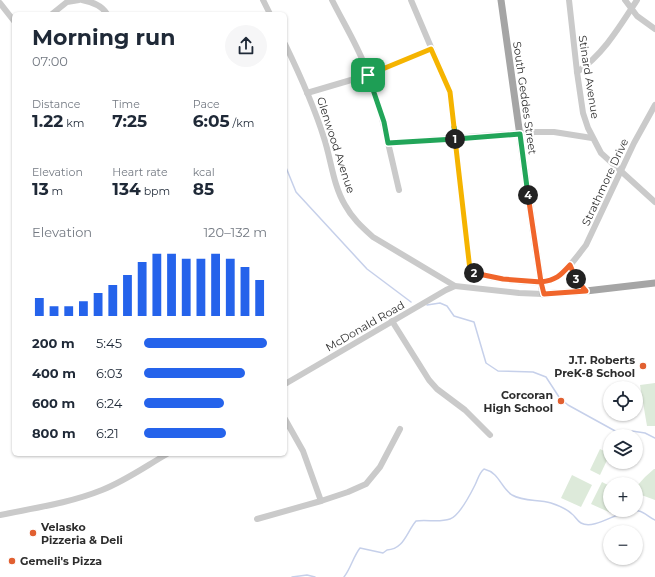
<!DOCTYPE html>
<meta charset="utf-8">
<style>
body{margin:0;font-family:Montserrat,sans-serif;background:#f6f6f7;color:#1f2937;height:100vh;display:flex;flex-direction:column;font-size:15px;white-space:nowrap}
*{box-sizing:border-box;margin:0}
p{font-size:13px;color:#747a83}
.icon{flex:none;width:22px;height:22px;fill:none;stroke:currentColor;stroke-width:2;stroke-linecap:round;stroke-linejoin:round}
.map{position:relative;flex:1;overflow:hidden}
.sheet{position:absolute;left:12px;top:12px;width:275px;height:444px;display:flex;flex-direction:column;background:#fff;border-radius:6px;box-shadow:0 1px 3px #0004}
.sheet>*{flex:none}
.tools{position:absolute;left:603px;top:381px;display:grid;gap:8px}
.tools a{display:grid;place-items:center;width:40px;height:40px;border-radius:50%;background:#fff;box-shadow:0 1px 3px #0004;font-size:20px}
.pin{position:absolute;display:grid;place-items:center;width:34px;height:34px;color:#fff;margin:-17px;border-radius:8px;box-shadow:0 2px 6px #0006}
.km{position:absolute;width:20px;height:20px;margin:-10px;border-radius:50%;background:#222;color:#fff;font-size:11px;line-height:20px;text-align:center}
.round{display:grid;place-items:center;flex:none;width:42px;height:42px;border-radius:21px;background:#f6f6f7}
.head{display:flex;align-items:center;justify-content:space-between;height:68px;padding:0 20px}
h1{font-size:22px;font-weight:700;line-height:30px}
.figures{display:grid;grid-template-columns:repeat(3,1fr);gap:6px;height:68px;padding:4px 20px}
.figures div{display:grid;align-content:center}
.figures b{font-size:17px;font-weight:700}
.figures small{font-size:11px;font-weight:400}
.figures p{font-size:11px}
.chart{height:112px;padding:8px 20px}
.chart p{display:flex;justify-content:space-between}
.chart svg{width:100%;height:72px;margin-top:4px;stroke:#2563eb;stroke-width:6}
ul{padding:0 20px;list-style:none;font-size:13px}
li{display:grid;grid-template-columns:64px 48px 1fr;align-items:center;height:30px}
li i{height:10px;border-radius:5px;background:#2563eb}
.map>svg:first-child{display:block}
</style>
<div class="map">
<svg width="655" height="577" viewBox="0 0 655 577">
<rect width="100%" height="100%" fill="#fff"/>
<g fill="#ddeada">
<path d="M655,383v43h-8l-7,-41z"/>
<path d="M600,449l10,5 -10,21 -10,-5z"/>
<path d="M654,469h1v31l-19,-7v-6l9,-10z"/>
<path d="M572,475l20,10 -11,22 -20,-9z"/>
<path d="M602,482l8,4v24h3l-2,3 -20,-9z"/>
</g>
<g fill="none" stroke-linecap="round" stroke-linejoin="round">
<g stroke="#c6d0ea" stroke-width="1.5">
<path d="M285,165l11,27 71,77 44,33"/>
<path d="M427,305l13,-2 7,3 7,10 20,6 12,41 12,8 35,1 13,5 13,20 9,8 49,27"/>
<path d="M632,431l13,2 10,5"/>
<path d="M292,577l15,-2 8,2"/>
<path d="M344,577c7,-9 9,-20 16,-29l23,5 4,-3c17,-1 19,-17 29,-29 11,-2 22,2 34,-2 9,-3 21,-26 25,-34 3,-6 4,-12 9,-16 16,4 16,18 28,26 12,7 26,4 39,8 6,2 16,6 21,11 3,2 5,7 9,9 15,8 41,-16 58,-12 5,1 11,7 16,9"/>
</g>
<g stroke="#cacaca" stroke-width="6">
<path d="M82,0c10,2 20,5 25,14"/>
<path d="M263,0l7,14"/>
<path d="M332,0c11,22 24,43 33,66 16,40 24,82 34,124"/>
<path d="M411,0l39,92 20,178 4,3c17,5 65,14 80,6 12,-6 24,-24 32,-34l48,-102 21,-38"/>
<path d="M569,0l8,72 6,41 5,15 13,25 54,49"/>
<path d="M625,0l12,16 18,13"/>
<path d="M0,3l14,18"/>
<path d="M52,14l15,-12 12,-2"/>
<path d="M285,44c15,31 29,62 39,94 7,21 9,47 21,67 7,13 17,22 28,32l82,49 64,7 24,1"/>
<path d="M577,72c26,-17 43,-46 60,-72"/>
<path d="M307,93l61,-18 63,-26"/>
<path d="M388,143l147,-11h19l38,6"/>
<path d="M570,265l7,15 9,11"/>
<path d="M392,321l37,59 8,9 28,21 25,25"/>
<path d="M285,384l161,-94 9,-4"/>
<path d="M285,419l18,32 18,50"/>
<path d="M0,515c34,-7 70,-12 102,-25 23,-9 44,-24 65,-36"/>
<path d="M257,519l64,-18 27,-9 18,-8 14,-17 20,-38"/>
</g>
<path stroke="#a5a5a5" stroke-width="7" d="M501,0l34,243 8,51 43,-3 69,-8"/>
</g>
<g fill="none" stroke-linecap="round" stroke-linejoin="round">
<g stroke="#fff" stroke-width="8">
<path id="split-1" d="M368,75l16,47 4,21 67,-4"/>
</g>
<g stroke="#fff" stroke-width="8">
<path id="split-2" d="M455,139l15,131 4,3"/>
</g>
<g stroke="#fff" stroke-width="8">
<path id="split-3" d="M474,273l29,6 38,3 3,12 42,-3 -10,-12"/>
</g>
<g stroke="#fff" stroke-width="8">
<path id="split-4" d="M528,195l13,87c15,-2 19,-6 29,-17l6,14"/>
</g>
<g stroke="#fff" stroke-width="8">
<path id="split-5" d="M454,127l2,12 64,-5 8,61"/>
</g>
<g stroke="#fff" stroke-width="8">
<path id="split-6" d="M368,75l63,-26 19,43 4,35"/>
</g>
<use href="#split-1" stroke="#22a559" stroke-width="5"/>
<use href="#split-2" stroke="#f5b400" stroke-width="5"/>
<use href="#split-3" stroke="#f0652b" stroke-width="5"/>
<use href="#split-4" stroke="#f0652b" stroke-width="5"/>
<use href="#split-5" stroke="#22a559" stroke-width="5"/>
<use href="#split-6" stroke="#f5b400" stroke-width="5"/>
</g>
<g fill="#e16031" stroke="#fff" stroke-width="1.5">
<circle cx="643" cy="366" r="4"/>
<circle cx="561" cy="401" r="4"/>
<circle cx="33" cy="533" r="4"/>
<circle cx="12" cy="561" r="4"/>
</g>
<g text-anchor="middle" stroke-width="4" stroke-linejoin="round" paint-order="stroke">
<g font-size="11" fill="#2d2d2d" stroke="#fff">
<text transform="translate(589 77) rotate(81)" y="4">Stinard Avenue</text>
<text transform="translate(525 98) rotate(82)" y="4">South Geddes Street</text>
<text transform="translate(336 145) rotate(72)" y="4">Glenwood Avenue</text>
<text transform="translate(605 182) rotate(-65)" y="4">Strathmore Drive</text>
<text transform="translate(365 326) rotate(-30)" y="4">McDonald Road</text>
</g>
<g font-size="11" font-weight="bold" fill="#2d2d2d" stroke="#fff" text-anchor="end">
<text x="635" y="364">J.T. Roberts<tspan x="635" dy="13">PreK-8 School</tspan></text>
<text x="553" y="399">Corcoran<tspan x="553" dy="13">High School</tspan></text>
<text x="41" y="531" text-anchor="start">Velasko<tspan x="41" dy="13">Pizzeria &amp; Deli</tspan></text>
<text x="20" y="565" text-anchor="start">Gemeli's Pizza</text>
</g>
</g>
</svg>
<div class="tools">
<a><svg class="icon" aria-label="locate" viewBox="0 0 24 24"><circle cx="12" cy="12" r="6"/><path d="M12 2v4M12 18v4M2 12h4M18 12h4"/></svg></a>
<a><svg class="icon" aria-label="layers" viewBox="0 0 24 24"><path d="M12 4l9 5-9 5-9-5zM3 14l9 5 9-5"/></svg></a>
<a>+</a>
<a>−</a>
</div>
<div class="pin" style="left:368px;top:75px;background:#1e9e55"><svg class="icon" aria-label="arrive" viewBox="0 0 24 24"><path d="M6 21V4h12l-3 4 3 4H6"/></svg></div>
<b class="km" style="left:455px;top:139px">1</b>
<b class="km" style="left:474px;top:273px">2</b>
<b class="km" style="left:576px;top:279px">3</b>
<b class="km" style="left:528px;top:195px">4</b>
<section class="sheet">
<div class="head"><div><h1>Morning run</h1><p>07:00</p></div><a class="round"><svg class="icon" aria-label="share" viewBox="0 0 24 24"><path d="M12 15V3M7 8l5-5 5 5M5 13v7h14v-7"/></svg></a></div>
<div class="figures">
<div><p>Distance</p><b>1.22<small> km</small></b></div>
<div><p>Time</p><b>7:25</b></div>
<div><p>Pace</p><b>6:05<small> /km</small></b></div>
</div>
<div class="figures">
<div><p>Elevation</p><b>13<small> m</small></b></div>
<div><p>Heart rate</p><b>134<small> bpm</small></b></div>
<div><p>kcal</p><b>85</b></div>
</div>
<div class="chart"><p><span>Elevation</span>120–132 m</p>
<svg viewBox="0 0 160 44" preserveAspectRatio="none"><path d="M5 44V33M15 44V38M25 44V38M35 44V35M45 44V30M55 44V25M65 44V19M75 44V11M85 44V6M95 44V6M105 44V9M115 44V9M125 44V6M135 44V9M145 44V14M155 44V22"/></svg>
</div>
<ul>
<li><b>200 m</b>5:45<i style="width:100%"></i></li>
<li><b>400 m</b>6:03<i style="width:82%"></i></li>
<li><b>600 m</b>6:24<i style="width:65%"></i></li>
<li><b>800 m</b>6:21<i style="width:67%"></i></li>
</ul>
</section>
</div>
